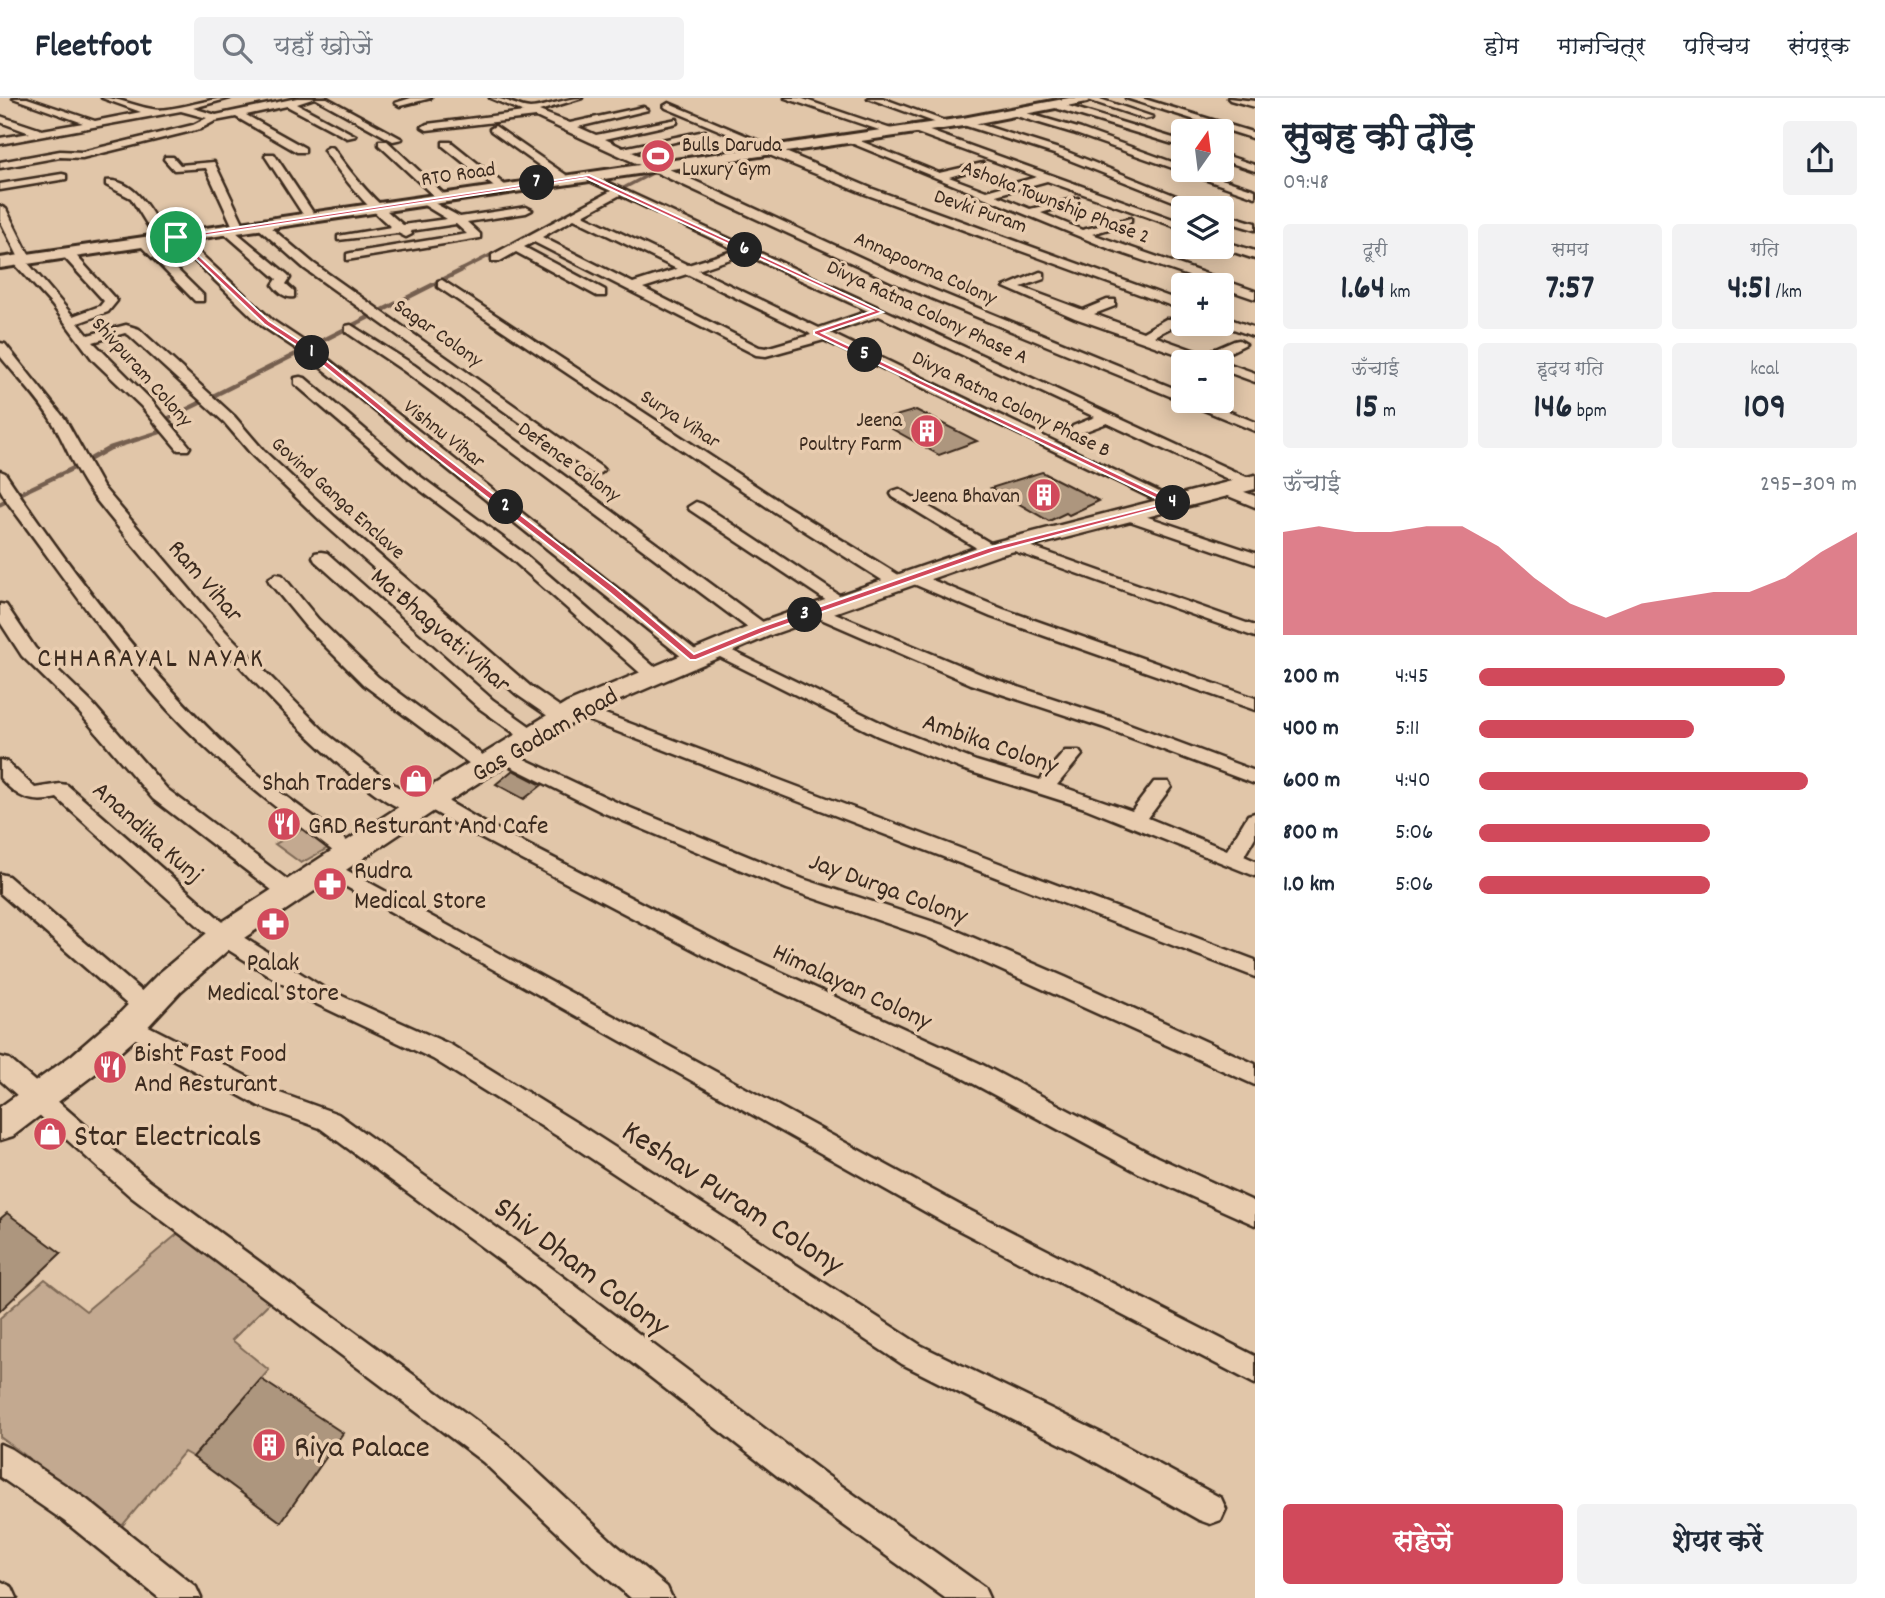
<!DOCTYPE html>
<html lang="hi">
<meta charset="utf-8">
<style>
body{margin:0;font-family:Dekko,"Playpen Sans Deva",sans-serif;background:#f2f2f3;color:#1f2937;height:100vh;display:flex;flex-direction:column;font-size:26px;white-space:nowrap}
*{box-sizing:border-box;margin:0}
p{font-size:23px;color:#747a83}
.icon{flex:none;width:38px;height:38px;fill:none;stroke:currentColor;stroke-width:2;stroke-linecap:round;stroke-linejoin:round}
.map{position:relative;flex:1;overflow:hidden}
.details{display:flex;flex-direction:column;background:#fff;width:630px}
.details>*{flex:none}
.needle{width:46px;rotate:14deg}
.fabs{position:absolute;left:1171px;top:21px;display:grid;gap:14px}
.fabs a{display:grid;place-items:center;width:63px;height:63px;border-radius:7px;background:#fff;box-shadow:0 4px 18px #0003;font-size:35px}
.pin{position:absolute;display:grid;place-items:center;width:60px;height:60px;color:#fff;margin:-30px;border:4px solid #fff;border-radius:50%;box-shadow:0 2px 7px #0007}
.km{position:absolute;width:35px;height:35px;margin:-18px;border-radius:50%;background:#222;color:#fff;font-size:19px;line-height:35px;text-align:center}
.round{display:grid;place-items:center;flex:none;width:74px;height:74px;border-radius:7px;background:#f2f2f3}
.overview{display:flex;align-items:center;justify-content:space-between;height:119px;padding:0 28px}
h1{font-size:38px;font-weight:700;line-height:52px}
.metrics{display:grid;grid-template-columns:repeat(3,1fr);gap:10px;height:119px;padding:7px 28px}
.metrics div{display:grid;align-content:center;border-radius:7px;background:#f2f2f3;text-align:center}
.metrics b{font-size:35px;font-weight:700}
.metrics small{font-size:19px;font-weight:400}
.metrics p{font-size:19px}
.chart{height:196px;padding:14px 28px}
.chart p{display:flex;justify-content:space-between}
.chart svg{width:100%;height:126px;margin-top:7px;fill:#d1495b;opacity:.7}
.button{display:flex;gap:14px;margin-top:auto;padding:14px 28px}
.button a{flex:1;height:80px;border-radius:7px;background:#d1495b;color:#fff;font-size:28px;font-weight:700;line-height:80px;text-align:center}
.button a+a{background:#f2f2f3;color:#1f2937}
ul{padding:0 28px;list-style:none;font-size:23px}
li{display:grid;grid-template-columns:112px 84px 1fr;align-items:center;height:52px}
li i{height:18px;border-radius:9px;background:#d1495b}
header{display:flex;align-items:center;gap:42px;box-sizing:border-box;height:98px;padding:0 35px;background:#fff;border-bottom:2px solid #e0e1e3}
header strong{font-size:33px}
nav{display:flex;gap:38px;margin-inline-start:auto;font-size:24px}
.search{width:490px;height:63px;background:#f2f2f3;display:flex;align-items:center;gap:18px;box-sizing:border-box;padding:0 24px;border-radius:7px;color:#747a83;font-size:26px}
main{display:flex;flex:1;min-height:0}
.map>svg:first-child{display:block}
</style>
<header>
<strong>Fleetfoot</strong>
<div class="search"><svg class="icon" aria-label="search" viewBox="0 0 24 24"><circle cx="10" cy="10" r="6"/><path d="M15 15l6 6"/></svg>यहाँ खोजें</div>
<nav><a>होम</a><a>मानचित्र</a><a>परिचय</a><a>संपर्क</a></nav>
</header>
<main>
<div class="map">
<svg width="1255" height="1500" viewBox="0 0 1255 1500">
<rect width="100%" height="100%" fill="#e1c6a9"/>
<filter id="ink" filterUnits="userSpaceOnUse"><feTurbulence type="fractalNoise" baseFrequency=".0143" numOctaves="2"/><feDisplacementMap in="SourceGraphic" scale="14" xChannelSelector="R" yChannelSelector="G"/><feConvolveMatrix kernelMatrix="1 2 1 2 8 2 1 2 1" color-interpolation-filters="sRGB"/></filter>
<g filter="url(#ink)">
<g fill="#c3a990" stroke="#7f6a57" stroke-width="2">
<path d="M308,728l25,19 -32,18 -26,-19z"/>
<path d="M181,1133l92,68 -41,41 37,30 -76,87 -9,-5 -62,74 -122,-89v-119l45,-39 41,32z"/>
</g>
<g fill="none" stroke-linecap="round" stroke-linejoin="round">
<g stroke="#755f4f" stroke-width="3.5">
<path d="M620,92l36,-19"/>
<path d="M459,173l75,-38"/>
</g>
<g stroke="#755f4f" stroke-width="4.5">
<path d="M379,214l83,-42"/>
<path d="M310,249l63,-32"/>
<path d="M211,299l91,-46"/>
<path d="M165,322l37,-18"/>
<path d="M87,363l23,-13 50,-16 -4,-7"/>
<path d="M23,394l55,-26"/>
</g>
<g stroke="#755f4f" stroke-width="5">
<path d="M17,397l10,-5"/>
<path d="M0,406l6,-3"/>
</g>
</g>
<g fill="#ad967e" stroke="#3b2a1e" stroke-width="2">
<path d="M916,312l61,31 -38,14 -61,-34z"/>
<path d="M1042,374l57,29 -30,14 -3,-2 -17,8 -58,-33z"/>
<path d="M513,672l29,15 -18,14 -28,-15z"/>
<path d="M7,1115l54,40 -61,58v-92z"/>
<path d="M261,1281l82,54 -62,89 -88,-65z"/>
</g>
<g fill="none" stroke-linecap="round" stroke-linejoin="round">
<g stroke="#3b2a1e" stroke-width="5">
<g id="minor">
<path d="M13,0h14l68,23 46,-9 -39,-14c18,0 32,8 50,11 18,4 55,-11 78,-11l-37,10 23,7 81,-17h18l-18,6 59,32 -9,2 -60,-32 -41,9 59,33v4h-8l-61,-35 -21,4 -15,8 -118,29 -22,-1 -60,11v-6l60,-11 22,1 111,-27 14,-7 -26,-7 -181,33v-6l30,-5 -30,-11v-6l42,14 41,-7z"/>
<path d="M315,0h12l75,41 -9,2z"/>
<path d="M411,0h20l-31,8 -5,-3z"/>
<path d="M490,0c16,0 27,9 40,10 14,0 34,-10 52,-10l-43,13 31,12 73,-16 5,3 -70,17 18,8 81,-16v4l-72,16 18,9 82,-17v4l-73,17 280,129 271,111v9h20l52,21v9l-351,-144 -368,-170 -109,13 -5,-3 5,-3 97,-12z"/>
<path d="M785,0h15l97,33 -9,2z"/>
<path d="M868,0h14l71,26 -8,2z"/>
<path d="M1082,0h15l56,19 -8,2z"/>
<path d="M1126,0h15l114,35v6z"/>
<path d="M1228,0l27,3v6l-25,-7z"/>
<path d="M1055,4l128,39v6l-131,-40 -2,-2z"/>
<path d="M669,5l204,86 310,113v8l-318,-116 -103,-42v-4l-96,-40 -2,-2z"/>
<path d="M1016,12l65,19 102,37v4h11l61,20v7l-182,-64 -60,-18 -2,-2z"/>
<path d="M963,21l102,32 141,57h-15l-134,-53 -97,-31 -2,-2z"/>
<path d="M913,27l268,97 2,11 -10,-7 -126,-45 -51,14 34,14 48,-11v4l-37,11 41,17 49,-12v4l-39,12 163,57v8l-145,-50 -271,-111 9,-2 91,37 44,-10v4l-34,10 37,14 51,-14 -128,-47 -1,-2z"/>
<path d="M495,28l74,51v4h-8l-70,-50 -1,-2z"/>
<path d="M379,43h8l58,54v4h-8l-58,-54z"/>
<path d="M443,44h8l55,44v4h-8l-55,-44z"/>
<path d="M329,49l4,1c20,29 42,54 70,77l44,-6 -28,-17v-4l4,-1 37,20 66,-10 6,3 -6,3 -59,9 13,12v4l-133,22v-6l4,-1 116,-19 -11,-10 -46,7 2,3 -6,3 -8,-4 -60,7v-4l53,-9c-27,-23 -47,-48 -67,-77z"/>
<path d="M266,56h8l42,63 -2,2h-8l-41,-63z"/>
<path d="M1222,56l33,11v6l-33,-11z"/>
<path d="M165,59h8l7,8 34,-3 31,65 -2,2 -10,-2 -27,-59 -32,2 -10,-11z"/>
<path d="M587,75l668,308v6h-10l-138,-64 -24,9h-10l-2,-3 2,-3 22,-9 -216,-101 -49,17 352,170 -2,3h-12l-344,-166 -58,16 -10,-1 -222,-113 -10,5 81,43v6h-8l-81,-44 -16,9h-8v-6l119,-64 -28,-13 -1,-2zM620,97l116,55 -48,15 -105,-50zM574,121l103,50 -44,14 -91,-46zM745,156l123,57 -49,17 -121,-58zM687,176l122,59 2,2 -45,13 -7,-1 -116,-59z"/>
<path d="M62,76l4,1v4l-66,11v-6z"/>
<path d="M106,83c31,-3 48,37 62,59l-2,2h-8l-27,-44 -25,-13z"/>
<path d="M0,108l6,3 25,50 -4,3 46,54 27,-10 4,-5 -41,-45v-6h8l46,51 -9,11 -30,11 10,12 38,-10 13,4 95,87 30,35 71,66 195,169 39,27 2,4 -2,4h-14l-39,-27 -193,-171 -69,-66 -30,-35 -95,-87 -4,-2 -32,9 58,58 39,47 -2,3h-10l-37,-44 -48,-46 -41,-55 -38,-42 -2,-3 6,-4 -18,-36z"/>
<path d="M1222,115l33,10v7l-33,-10z"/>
<path d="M256,124h8l49,41 288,204 3,3 -3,3h-10l-286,-204 -49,-43z"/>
<path d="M222,129h8l58,48 2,3 -4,6 8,7v6c-8,2 -16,-5 -21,-12l4,-6 -55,-48z"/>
<path d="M172,137h8l92,85 42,28 385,305 3,4 -3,4h-12l-383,-307 -42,-28 -90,-87z"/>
<path d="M139,142h8l56,55v6h-8l-56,-57z"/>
<path d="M1222,143l33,10v8l-37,-12h4z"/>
<path d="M1040,174l4,1v6l-23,8 62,23 24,-10h8v6l-21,8 49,18 23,-13h10v6l-22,11 50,18 30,-13 5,-1 7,4 -30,15 3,3h-19l-125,-44 -71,-31z"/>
<path d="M442,182l343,225 120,74 2,4 -2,4h-12l-120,-76 -335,-224v-6z"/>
<path d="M1222,218l33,12v9l-35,-13z"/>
<path d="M351,227l63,40 354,261 3,4 -3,4h-12l-352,-263 -58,-39v-6z"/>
<path d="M0,245l5,1 60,75 38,68 123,145 102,103 57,44 36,22 2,-6h14l48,28 248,127 246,113 178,94 98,45v23l-116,-52 -178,-96 -244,-115 -246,-129 -45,-26 -2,6c-57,15 -294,-269 -333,-320 -16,-21 -25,-48 -38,-70 -14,-24 -36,-46 -53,-67z"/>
<path d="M1221,264l6,1 28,10v9l-33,-12z"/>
<path d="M300,279l5,1 112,96 105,78 137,119 3,4 -3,4h-12l-137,-121 -103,-78 -112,-96v-6z"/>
<path d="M0,373l5,2c70,104 154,215 249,298 32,28 69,51 102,77l4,5 -4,5h-14c-61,-47 -122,-92 -174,-148 -58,-64 -108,-138 -160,-207l-8,-14z"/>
<path d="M1226,387l29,11v11l-34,-14 -3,-3 3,-3z"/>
<path d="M899,391l98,58 2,3 -8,5 -6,-2 -92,-56 -2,-3 2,-3z"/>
<path d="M696,404l6,2 149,99 -9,5 -6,-1 -146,-97 -2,-3z"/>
<path d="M1127,412l128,43v11l-134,-46 -2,-3 2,-3z"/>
<path d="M1012,442l243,86v11l-249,-89 -2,-3z"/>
<path d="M321,454l6,1 166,147 45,32 3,4 -3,4h-14l-45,-32 -164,-147 -2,-4 2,-4z"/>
<path d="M915,475l88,36 252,89v12l-264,-93 -82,-35 -2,-4 2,-4z"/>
<path d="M276,476l6,1 36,44 60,58 114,85 3,4 -3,4h-14l-114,-85 -58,-58 -36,-44 -2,-4z"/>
<path d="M0,506l6,1 29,43 57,55 75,86 130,98 3,5 -3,5 -8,2 -8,-2 -128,-98 -75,-88 -56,-55 -22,-34z"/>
<path d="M818,508l167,70 131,43 139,52v13l-153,-57 -131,-43 -159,-69 -3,-4z"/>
<path d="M716,545l176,85 84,33 64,19 25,-29h14l3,4 -25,30 75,26 22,-29h14l3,5 -23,31 79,32 21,-35 7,-2v24l-11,19 11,5v15l-170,-68 -123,-39 -84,-33 -168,-84 -3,-4z"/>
<path d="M576,605l679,257v17l-686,-264 -2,-4z"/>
<path d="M503,651l113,53 187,77 143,47 119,51 190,87v21l-325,-147 -143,-49 -185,-77 -106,-53 -3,-4 3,-4z"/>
<path d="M0,662l7,2 28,26 25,-4 7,1 165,145 92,58 127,57 129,80 342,221 181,88 118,64 5,11 -5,11 -11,4 -11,-4 -118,-66 -179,-90 -340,-225 -129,-80 -125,-59 -92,-58 -159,-144c-26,7 -40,-1 -57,-20z"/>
<path d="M328,762l637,348 290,148v28l-308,-160 -627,-352 -3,-5 3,-5z"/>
<path d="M0,776l8,2 145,125 4,6 -4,6 -8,3 -8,-3 -137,-120z"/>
<path d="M129,918l148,76 61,22 187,134 300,226 159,113 5,11h-44l-142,-102 -298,-232 -185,-136 -61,-22 -138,-75 -4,-6 4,-6z"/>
<path d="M0,959l9,2 139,121 357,262 110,102 52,43 5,11h-41l-38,-32 -110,-104 -353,-266 -130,-116z"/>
<path d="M0,1346l11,5 75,50 110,88 5,11h-42l-95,-77 -64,-44z"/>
<path d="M0,1483l12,6 5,11h-17z"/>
</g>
</g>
<g stroke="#3b2a1e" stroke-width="6">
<path id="tertiary" d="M1069,0h24l-6,4 -124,24 -963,142v-10l963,-140z"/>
</g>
<g stroke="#3b2a1e" stroke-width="5">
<path id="secondary" d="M1255,377v14l-256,66 -228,80 -186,80 -145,92 -205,137 -54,47 -40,43 -45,39 -83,63 -13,4v-33l72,-52 45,-39 40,-41 56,-47 207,-135 147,-90 186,-78 230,-80z"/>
</g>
<use href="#minor" fill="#e8ccaf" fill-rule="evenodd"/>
<use href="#tertiary" fill="#e8ccaf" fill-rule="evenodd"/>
<use href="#secondary" fill="#e8ccaf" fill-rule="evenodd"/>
</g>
</g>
<path fill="#d1495b" stroke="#fff" stroke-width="2" fill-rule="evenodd" d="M589,77l294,137 -61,21 356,170 -184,49 -229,80 -69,28h-6l-81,-68 -183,-142 -119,-98 -43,-28 -91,-87zM586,80l287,133 -59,20v3l352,169 -178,45 -230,80 -64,26 -78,-66 -185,-142 -119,-97 -43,-28 -88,-82z"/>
<defs>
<g id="stadium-disc" transform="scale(1.75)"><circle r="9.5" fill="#d1495b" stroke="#e8ccaf"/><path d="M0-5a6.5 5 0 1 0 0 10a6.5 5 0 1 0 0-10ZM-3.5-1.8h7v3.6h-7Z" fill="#fff"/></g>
<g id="building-disc" transform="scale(1.75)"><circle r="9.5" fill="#d1495b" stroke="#e8ccaf"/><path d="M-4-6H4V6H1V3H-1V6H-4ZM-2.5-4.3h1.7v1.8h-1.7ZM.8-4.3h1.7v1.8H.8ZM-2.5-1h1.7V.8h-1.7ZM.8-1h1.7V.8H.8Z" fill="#fff"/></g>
<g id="shop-disc" transform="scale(1.75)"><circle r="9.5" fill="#d1495b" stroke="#e8ccaf"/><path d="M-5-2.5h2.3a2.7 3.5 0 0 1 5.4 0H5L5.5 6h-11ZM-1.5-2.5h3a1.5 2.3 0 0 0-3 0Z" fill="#fff"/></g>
<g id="restaurant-disc" transform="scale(1.75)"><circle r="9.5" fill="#d1495b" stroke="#e8ccaf"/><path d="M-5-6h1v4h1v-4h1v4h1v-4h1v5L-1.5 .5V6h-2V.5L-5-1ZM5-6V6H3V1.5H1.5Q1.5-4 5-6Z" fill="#fff"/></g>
<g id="pharmacy-disc" transform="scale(1.75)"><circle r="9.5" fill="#d1495b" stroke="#e8ccaf"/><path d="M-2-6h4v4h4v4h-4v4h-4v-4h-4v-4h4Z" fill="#fff"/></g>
</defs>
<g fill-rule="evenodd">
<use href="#stadium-disc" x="658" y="58"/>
<use href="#building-disc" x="927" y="333"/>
<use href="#building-disc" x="1044" y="397"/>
<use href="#shop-disc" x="416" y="683"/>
<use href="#restaurant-disc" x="284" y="726"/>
<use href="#pharmacy-disc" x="330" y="786"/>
<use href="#pharmacy-disc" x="273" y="826"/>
<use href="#restaurant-disc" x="110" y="969"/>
<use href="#shop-disc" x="50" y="1036"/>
<use href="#building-disc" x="269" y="1347"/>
</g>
<g text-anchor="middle" stroke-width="7" stroke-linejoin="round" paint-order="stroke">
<g font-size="21" fill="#3b2a1e" stroke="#e8ccaf" text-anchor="end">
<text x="682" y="53" text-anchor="start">Bulls Daruda<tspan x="682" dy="24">Luxury Gym</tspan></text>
<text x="902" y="328">Jeena<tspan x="902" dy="24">Poultry Farm</tspan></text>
<text x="1020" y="404">Jeena Bhavan</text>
</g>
<g font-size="21" fill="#3b2a1e" stroke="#e8ccaf">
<text transform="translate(458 75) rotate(-8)" y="7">RTO Road</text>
<text transform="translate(1056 103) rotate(21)" y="7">Ashoka Township Phase 2</text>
<text transform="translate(981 112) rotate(19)" y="7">Devki Puram</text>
<text transform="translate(926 169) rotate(24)" y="7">Annapoorna Colony</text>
<text transform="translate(928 213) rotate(25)" y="7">Divya Ratna Colony Phase A</text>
<text transform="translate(439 234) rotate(35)" y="7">Sagar Colony</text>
<text transform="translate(143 273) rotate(48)" y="7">Shivpuram Colony</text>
<text transform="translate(1012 305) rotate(26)" y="7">Divya Ratna Colony Phase B</text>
<text transform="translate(681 320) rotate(33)" y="7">Surya Vihar</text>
<text transform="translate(445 335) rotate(38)" y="7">Vishnu Vihar</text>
<text transform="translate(570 363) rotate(36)" y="7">Defence Colony</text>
<text transform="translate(339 399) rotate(42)" y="7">Govind Ganga Enclave</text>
</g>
<g font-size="26" fill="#3b2a1e" stroke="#e8ccaf">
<text transform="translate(207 482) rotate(49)" y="9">Ram Vihar</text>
<text transform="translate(442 531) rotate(41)" y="9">Ma Bhagvati Vihar</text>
<text transform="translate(544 635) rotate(-30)" y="9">Gas Godam Road</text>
<text transform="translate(991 644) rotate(19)" y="9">Ambika Colony</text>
<text transform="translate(149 733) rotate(42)" y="9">Anandika Kunj</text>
<text transform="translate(889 789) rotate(20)" y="9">Jay Durga Colony</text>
<text transform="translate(853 887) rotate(25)" y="9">Himalayan Colony</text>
</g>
<g font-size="26" fill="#3b2a1e" stroke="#e8ccaf" text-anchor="start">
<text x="392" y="692" text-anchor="end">Shah Traders</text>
<text x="308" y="735">GRD Resturant And Cafe</text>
<text x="354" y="780">Rudra<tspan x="354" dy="30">Medical Store</tspan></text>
<text x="273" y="872" text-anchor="middle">Palak<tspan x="273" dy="30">Medical Store</tspan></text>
<text x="134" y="963">Bisht Fast Food<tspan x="134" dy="30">And Resturant</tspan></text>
</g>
<g font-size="28" letter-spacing="2" fill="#3b2a1e" stroke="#e8ccaf">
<text x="151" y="568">CHHARAYAL NAYAK</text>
</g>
<g font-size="32" fill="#3b2a1e" stroke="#e8ccaf" text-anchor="start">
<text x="74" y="1047">Star Electricals</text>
<text x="294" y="1358">Riya Palace</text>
</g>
<g font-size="32" fill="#3b2a1e" stroke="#e8ccaf">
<text transform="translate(734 1098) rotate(33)" y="11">Keshav Puram Colony</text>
<text transform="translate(583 1167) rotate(37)" y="11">Shiv Dham Colony</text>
</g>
</g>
</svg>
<div class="fabs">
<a><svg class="needle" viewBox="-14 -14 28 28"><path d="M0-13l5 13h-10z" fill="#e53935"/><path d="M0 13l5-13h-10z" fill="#747a83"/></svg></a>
<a><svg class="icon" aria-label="layers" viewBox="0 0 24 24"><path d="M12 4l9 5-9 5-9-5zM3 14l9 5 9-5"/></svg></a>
<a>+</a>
<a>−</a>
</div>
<div class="pin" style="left:176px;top:139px;background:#1e9e55"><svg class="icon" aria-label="arrive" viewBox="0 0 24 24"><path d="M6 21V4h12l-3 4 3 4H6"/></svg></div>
<b class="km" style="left:312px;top:255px">1</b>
<b class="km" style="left:506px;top:409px">2</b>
<b class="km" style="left:805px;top:517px">3</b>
<b class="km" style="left:1173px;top:405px">4</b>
<b class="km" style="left:865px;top:257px">5</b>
<b class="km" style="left:745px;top:152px">6</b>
<b class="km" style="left:537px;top:85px">7</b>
</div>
<section class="details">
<div class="overview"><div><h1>सुबह की दौड़</h1><p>09:48</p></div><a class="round"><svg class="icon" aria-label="share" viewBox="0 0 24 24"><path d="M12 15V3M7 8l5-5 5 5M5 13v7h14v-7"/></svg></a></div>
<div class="metrics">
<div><p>दूरी</p><b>1.64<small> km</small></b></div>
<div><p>समय</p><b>7:57</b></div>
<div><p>गति</p><b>4:51<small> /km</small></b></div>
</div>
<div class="metrics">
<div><p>ऊँचाई</p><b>15<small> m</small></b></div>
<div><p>हृदय गति</p><b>146<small> bpm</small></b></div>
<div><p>kcal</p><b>109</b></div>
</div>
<div class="chart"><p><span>ऊँचाई</span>295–309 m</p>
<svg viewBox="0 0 160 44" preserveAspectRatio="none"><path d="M0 44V8L10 6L20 8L30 8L40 6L50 6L60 13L70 24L80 33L90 38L100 33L110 31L120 29L130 29L140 24L150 15L160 8V44z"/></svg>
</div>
<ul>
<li><b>200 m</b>4:45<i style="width:81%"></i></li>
<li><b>400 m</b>5:11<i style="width:57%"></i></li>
<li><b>600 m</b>4:40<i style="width:87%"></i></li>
<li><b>800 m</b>5:06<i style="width:61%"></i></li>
<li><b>1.0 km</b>5:06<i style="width:61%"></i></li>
</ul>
<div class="button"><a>सहेजें</a><a>शेयर करें</a></div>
</section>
</main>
